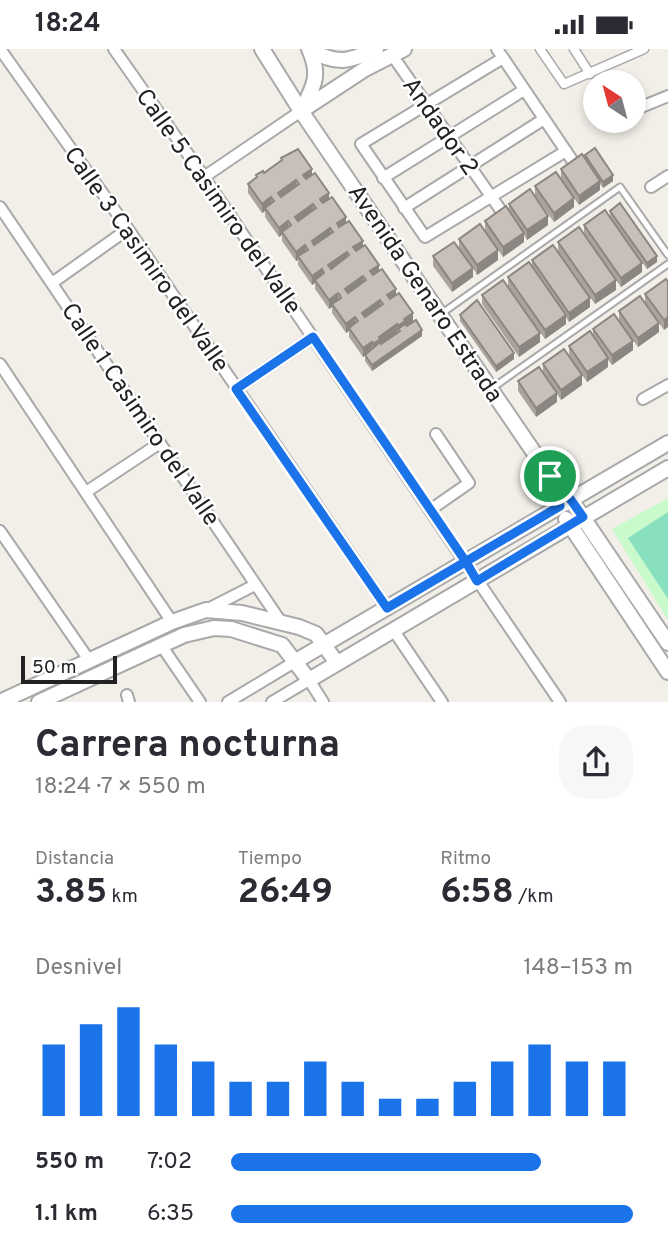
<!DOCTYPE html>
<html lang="es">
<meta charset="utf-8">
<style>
body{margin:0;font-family:Overpass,sans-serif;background:#f7f7f7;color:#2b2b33;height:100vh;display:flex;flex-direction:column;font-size:26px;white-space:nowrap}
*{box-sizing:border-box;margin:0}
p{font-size:23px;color:#7c7c81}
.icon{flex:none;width:38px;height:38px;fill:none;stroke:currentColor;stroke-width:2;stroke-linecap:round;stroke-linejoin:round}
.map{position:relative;height:653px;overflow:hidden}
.details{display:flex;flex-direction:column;background:#fff;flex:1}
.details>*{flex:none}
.needle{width:46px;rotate:324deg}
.tools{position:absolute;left:583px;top:21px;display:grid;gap:14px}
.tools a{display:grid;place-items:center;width:63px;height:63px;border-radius:50%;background:#fff;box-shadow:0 4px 10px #0003;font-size:35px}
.scale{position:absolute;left:21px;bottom:18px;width:96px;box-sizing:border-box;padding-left:7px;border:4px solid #222;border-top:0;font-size:19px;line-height:24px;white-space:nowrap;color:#222;-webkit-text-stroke:5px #fff;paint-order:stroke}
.pin{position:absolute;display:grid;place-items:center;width:60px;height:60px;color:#fff;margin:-30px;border:4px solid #fff;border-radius:50%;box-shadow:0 2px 7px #0007}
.round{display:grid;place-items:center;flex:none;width:74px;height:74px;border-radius:28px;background:#f7f7f7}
.summary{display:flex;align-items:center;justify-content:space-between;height:119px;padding:0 35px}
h1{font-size:38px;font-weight:700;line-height:52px}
.stats{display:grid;grid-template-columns:repeat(3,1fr);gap:10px;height:119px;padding:7px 35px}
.stats div{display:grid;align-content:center}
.stats b{font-size:35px;font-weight:700}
.stats small{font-size:19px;font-weight:400}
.stats p{font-size:19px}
.chart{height:196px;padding:14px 35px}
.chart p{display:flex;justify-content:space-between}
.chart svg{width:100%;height:126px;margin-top:7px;stroke:#1a73e8;stroke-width:6}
ul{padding:0 35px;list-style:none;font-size:23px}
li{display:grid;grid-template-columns:112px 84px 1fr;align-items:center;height:52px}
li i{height:18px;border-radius:9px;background:#1a73e8}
.status{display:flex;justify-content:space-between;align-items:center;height:49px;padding:0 35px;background:#fff;direction:ltr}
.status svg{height:19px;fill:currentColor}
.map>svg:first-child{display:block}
</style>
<div class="status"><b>18:24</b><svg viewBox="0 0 49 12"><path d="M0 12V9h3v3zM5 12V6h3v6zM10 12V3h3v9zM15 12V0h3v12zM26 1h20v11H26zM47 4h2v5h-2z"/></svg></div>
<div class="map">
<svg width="668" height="653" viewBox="0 0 668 653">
<rect width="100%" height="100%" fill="#f2efe9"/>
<path fill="#c8facc" d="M668,449v122l-56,-91z"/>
<path fill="#88e0be" d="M668,463v87l-40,-61z"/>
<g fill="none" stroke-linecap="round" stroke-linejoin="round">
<g stroke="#a9a9a9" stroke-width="9">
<g id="service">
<path d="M441,265l179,-127 48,68"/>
<path d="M491,340l177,-125"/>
</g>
</g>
<g stroke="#a9a9a9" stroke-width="11">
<g id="pedestrian">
<path d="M540,0l24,35 80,-35"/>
<path d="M574,0l16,25"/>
</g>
</g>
<g stroke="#a9a9a9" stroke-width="14">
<g id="minor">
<path d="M0,0l128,180 259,379"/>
<path d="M114,0l90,128 356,525"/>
<path d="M497,0l79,117"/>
<path d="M392,6l110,157"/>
<path d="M503,9l-142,86 64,93 141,-86"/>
<path d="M634,61l34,-14"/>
<path d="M204,128l97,-66"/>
<path d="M383,129l141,-88"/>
<path d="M651,138l17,-11"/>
<path d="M0,158l281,415"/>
<path d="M404,159l140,-89"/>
<path d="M52,234l76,-54"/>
<path d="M0,315l172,258"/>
<path d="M236,340l77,-52"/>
<path d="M643,350l25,-14"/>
<path d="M86,443l74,-49"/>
<path d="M430,461l39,-27 -33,-49"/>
<path d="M0,482l89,129"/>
<path d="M208,560l47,-24"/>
<path d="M394,582l48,71"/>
<path d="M161,596l39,57"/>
<path d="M127,646l2,7"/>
<path d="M228,653l68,-41"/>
<path d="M272,653l37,-22 14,22"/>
</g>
</g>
<g stroke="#a9a9a9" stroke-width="18">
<g id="tertiary">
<path d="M262,0l39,62 249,365 21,24 97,143"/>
<path d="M310,1c28,15 38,12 66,-1"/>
<path d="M302,61c12,-24 19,-35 7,-61"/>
<path d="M301,62l64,-42 39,-20"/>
<path d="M566,470l102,153"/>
<path d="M296,612l372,-218"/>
<path d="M0,653l172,-80 34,-12 36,3 57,14 17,7 21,29"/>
<path d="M39,653l145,-67 30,-7 17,1 51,16 27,35 359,-212"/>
</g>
</g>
<use href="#service" stroke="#fff" stroke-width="5"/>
<use href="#pedestrian" stroke="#fff" stroke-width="8"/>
<use href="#minor" stroke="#fff" stroke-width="10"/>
<use href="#tertiary" stroke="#fff" stroke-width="14"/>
</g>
<g fill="#aba49e">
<path d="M585,106l28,26 -10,7 -3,-4v6l-21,15 -5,-7v9l-20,15 -19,-26v-10l26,-8v-9l24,-10z"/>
<path d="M281,109l31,17 84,120 26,41 -50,35 -7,-10v-6l-2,2 -14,-20v-6l-3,2 -14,-20v-6l-3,2 -14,-20v-6l-3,2 -14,-20v-5l-2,1 -14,-20v-6l-3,2 -14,-20v-6l-3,2 -14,-20v-9l8,-6v-3l8,-2 17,-12z"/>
<path d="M509,155l39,21 -21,15 -3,-5v7l-21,15 -18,-26v-10l24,-10z"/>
<path d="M610,162l47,51 -10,7 -37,-52z"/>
<path d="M584,176l58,47 -21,15 -5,-7v10l-21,14 -37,-52v-10l26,-8z"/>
<path d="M459,190l39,21 -21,15 -4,-7v9l-21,15 -19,-26v-10l26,-8z"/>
<path d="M532,211l58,47 -21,15 -3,-5v7l-21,15 -37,-52v-10l24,-10z"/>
<path d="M668,233l-4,48 -5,-7v9l-21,15 -19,-26v-10l26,-8v-9z"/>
<path d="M482,246l58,47 -21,15 -37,-53z"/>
<path d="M460,266l54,44 -18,13 -36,-51z"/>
<path d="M593,280l40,21 -21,15 -4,-5v7l-21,15 -18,-26v-10l24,-10z"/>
<path d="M543,315l39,21 -21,15 -4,-6v8l-21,15 -18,-26v-10l25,-8z"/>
</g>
<g fill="#8b8681">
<path d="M312,120v9l-9,7v-10z"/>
<path d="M613,126v6l-10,7v-6z"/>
<path d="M296,131v9l-18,13v-9z"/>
<path d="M600,132v9l-21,15v-9z"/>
<path d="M329,144v9l-9,7v-10z"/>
<path d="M271,148v10l-6,1v3l-3,2v-9z"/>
<path d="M574,149v9l-20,15v-9z"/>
<path d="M313,155v9l-18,13v-9z"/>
<path d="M548,167v9l-21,15v-10z"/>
<path d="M346,168v9l-9,7v-10z"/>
<path d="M288,172v10l-6,1v3l-3,2v-9z"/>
<path d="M330,179v9l-18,13v-9z"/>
<path d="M524,184v9l-21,15v-10z"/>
<path d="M363,192v9l-10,7v-10z"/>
<path d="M305,196v10l-7,1v4l-2,1v-9z"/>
<path d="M498,201v10l-21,15v-10z"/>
<path d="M347,203v9l-19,13v-9z"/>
<path d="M657,207v6l-10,7v-6z"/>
<path d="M642,214v9l-21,15v-9z"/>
<path d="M379,216v9l-9,7v-10z"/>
<path d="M473,219v9l-21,15v-9z"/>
<path d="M322,220v10l-7,1v3l-3,2v-9z"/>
<path d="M363,227v10l-18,12v-9z"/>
<path d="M616,231v10l-21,14v-9z"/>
<path d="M396,240v9l-9,7v-10z"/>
<path d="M338,244v10l-6,1v3l-3,2v-9z"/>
<path d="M590,249v9l-21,15v-9z"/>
<path d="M380,251v9l-18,13v-9z"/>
<path d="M413,264v9l-13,9 -2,-5 6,-7z"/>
<path d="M566,266v9l-21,15v-9z"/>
<path d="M355,268v10l-6,1v3l-3,2v-9z"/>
<path d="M668,268v10l-4,3v-10z"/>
<path d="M659,274v9l-21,15v-9z"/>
<path d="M397,275v9l-24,20v-9l6,-7z"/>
<path d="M422,281v6l-50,35v-6z"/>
<path d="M540,284v9l-21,15v-10z"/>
<path d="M633,292v9l-21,15v-10z"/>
<path d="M372,293v9l-9,6v-9z"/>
<path d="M514,304v6l-18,13v-6z"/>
<path d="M608,309v9l-21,15v-10z"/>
<path d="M582,326v10l-21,15v-10z"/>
<path d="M557,344v9l-21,15v-9z"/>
</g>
<g fill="#c7bfb8" stroke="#8b8681" stroke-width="2" fill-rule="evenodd">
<path d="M595,99l18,27 -10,7 -18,-27z"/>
<path d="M298,100l14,20 -9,6 3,4 9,-6 14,20 -9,6 1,2 2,2 9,-6 14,20 -9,6 2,4 10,-6 14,20 -10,6 3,4 9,-6 14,20 -9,6 3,4 9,-6 14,20 -9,6 3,4 9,-6 14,20 -9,6 1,2 -7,5 -1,-2 -18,13 1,2 -7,5 -1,-2 -9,6 -14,-20 9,-7 -3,-4 -9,7 -14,-20 9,-6 -1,-3 -2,-2 -9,7 -14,-20 9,-7 -2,-4 -10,7 -14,-20 10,-6 -3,-5 -9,7 -14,-20 9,-7 -3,-4 -9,7 -14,-20 9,-7 -3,-4 -9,7 -14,-20 9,-7 -1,-2 7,-4 1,2 18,-13 -1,-2zM296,131l3,4 -18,13 -3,-4zM313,155l3,4 -18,13 -3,-4zM330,179l3,4 -19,13 -2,-4zM347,203l2,3 -18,14 -3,-4zM363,227l3,4 -18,13 -3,-4zM380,251l3,4 -18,13 -3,-4z"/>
<path d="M582,105l18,27 -21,15 -18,-27z"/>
<path d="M556,123l18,26 -20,15 -19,-27z"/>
<path d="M530,140l18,27 -21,14 -18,-26z"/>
<path d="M620,154l37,53 -10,7 -37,-52z"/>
<path d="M506,157l18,27 -21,14 -18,-26z"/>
<path d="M605,161l37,53 -21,15 -37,-53z"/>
<path d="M480,175l18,26 -21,15 -18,-26z"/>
<path d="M579,178l37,53 -21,15 -37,-53z"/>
<path d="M454,193l19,26 -21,15 -19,-27z"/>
<path d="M553,196l37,53 -21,15 -37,-53z"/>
<path d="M529,213l37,53 -21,15 -37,-53z"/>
<path d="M666,230l2,3v35l-4,3 -19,-26z"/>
<path d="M503,231l37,53 -21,14 -37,-52z"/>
<path d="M640,247l19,27 -21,15 -19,-27z"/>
<path d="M477,251l37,53 -18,13 -36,-51z"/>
<path d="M614,265l19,27 -21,14 -19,-26z"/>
<path d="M416,271l6,10 -50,35 -7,-10 15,-13 1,2 19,-13 -2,-2 7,-5 2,2z"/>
<path d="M590,282l18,27 -21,14 -18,-26z"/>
<path d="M564,300l18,26 -21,15 -18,-26z"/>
<path d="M539,318l18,26 -21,15 -18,-27z"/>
</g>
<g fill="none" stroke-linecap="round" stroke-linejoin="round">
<g stroke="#fff" stroke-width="14">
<path id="route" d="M550,427l10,30c-58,34 -116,68 -173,102l-151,-219 77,-52 153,225 11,19 106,-64 -12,-17 -21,-24"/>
</g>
<use href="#route" stroke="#1a73e8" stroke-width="9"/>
</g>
<g text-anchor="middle" stroke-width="5" stroke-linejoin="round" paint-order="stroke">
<g font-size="24" fill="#222" stroke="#fff">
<text transform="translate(441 77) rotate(55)" y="8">Andador 2</text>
<text transform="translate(219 152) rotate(55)" y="8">Calle 5 Casimiro del Valle</text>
<text transform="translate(147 210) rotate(55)" y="8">Calle 3 Casimiro del Valle</text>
<text transform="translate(426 244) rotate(56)" y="8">Avenida Genaro Estrada</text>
<text transform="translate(141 365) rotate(56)" y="8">Calle 1 Casimiro del Valle</text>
</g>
</g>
</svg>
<div class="tools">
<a><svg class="needle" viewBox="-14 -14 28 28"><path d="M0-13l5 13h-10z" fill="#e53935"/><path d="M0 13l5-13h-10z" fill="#7c7c81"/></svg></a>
</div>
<div class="scale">50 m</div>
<div class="pin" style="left:550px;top:427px;background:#1e9e55"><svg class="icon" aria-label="arrive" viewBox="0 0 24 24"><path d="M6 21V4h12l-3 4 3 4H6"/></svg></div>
</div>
<section class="details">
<div class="summary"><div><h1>Carrera nocturna</h1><p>18:24 · 7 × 550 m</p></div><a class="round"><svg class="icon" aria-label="share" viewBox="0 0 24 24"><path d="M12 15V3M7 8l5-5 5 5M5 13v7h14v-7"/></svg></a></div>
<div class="stats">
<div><p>Distancia</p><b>3.85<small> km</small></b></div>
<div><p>Tiempo</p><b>26:49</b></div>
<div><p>Ritmo</p><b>6:58<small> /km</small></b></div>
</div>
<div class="chart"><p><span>Desnivel</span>148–153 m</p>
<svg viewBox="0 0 160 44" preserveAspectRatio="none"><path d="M5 44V19M15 44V12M25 44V6M35 44V19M45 44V25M55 44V32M65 44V32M75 44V25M85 44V32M95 44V38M105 44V38M115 44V32M125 44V25M135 44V19M145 44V25M155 44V25"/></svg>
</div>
<ul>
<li><b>550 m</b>7:02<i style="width:77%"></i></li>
<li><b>1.1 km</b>6:35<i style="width:100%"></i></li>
</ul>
</section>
